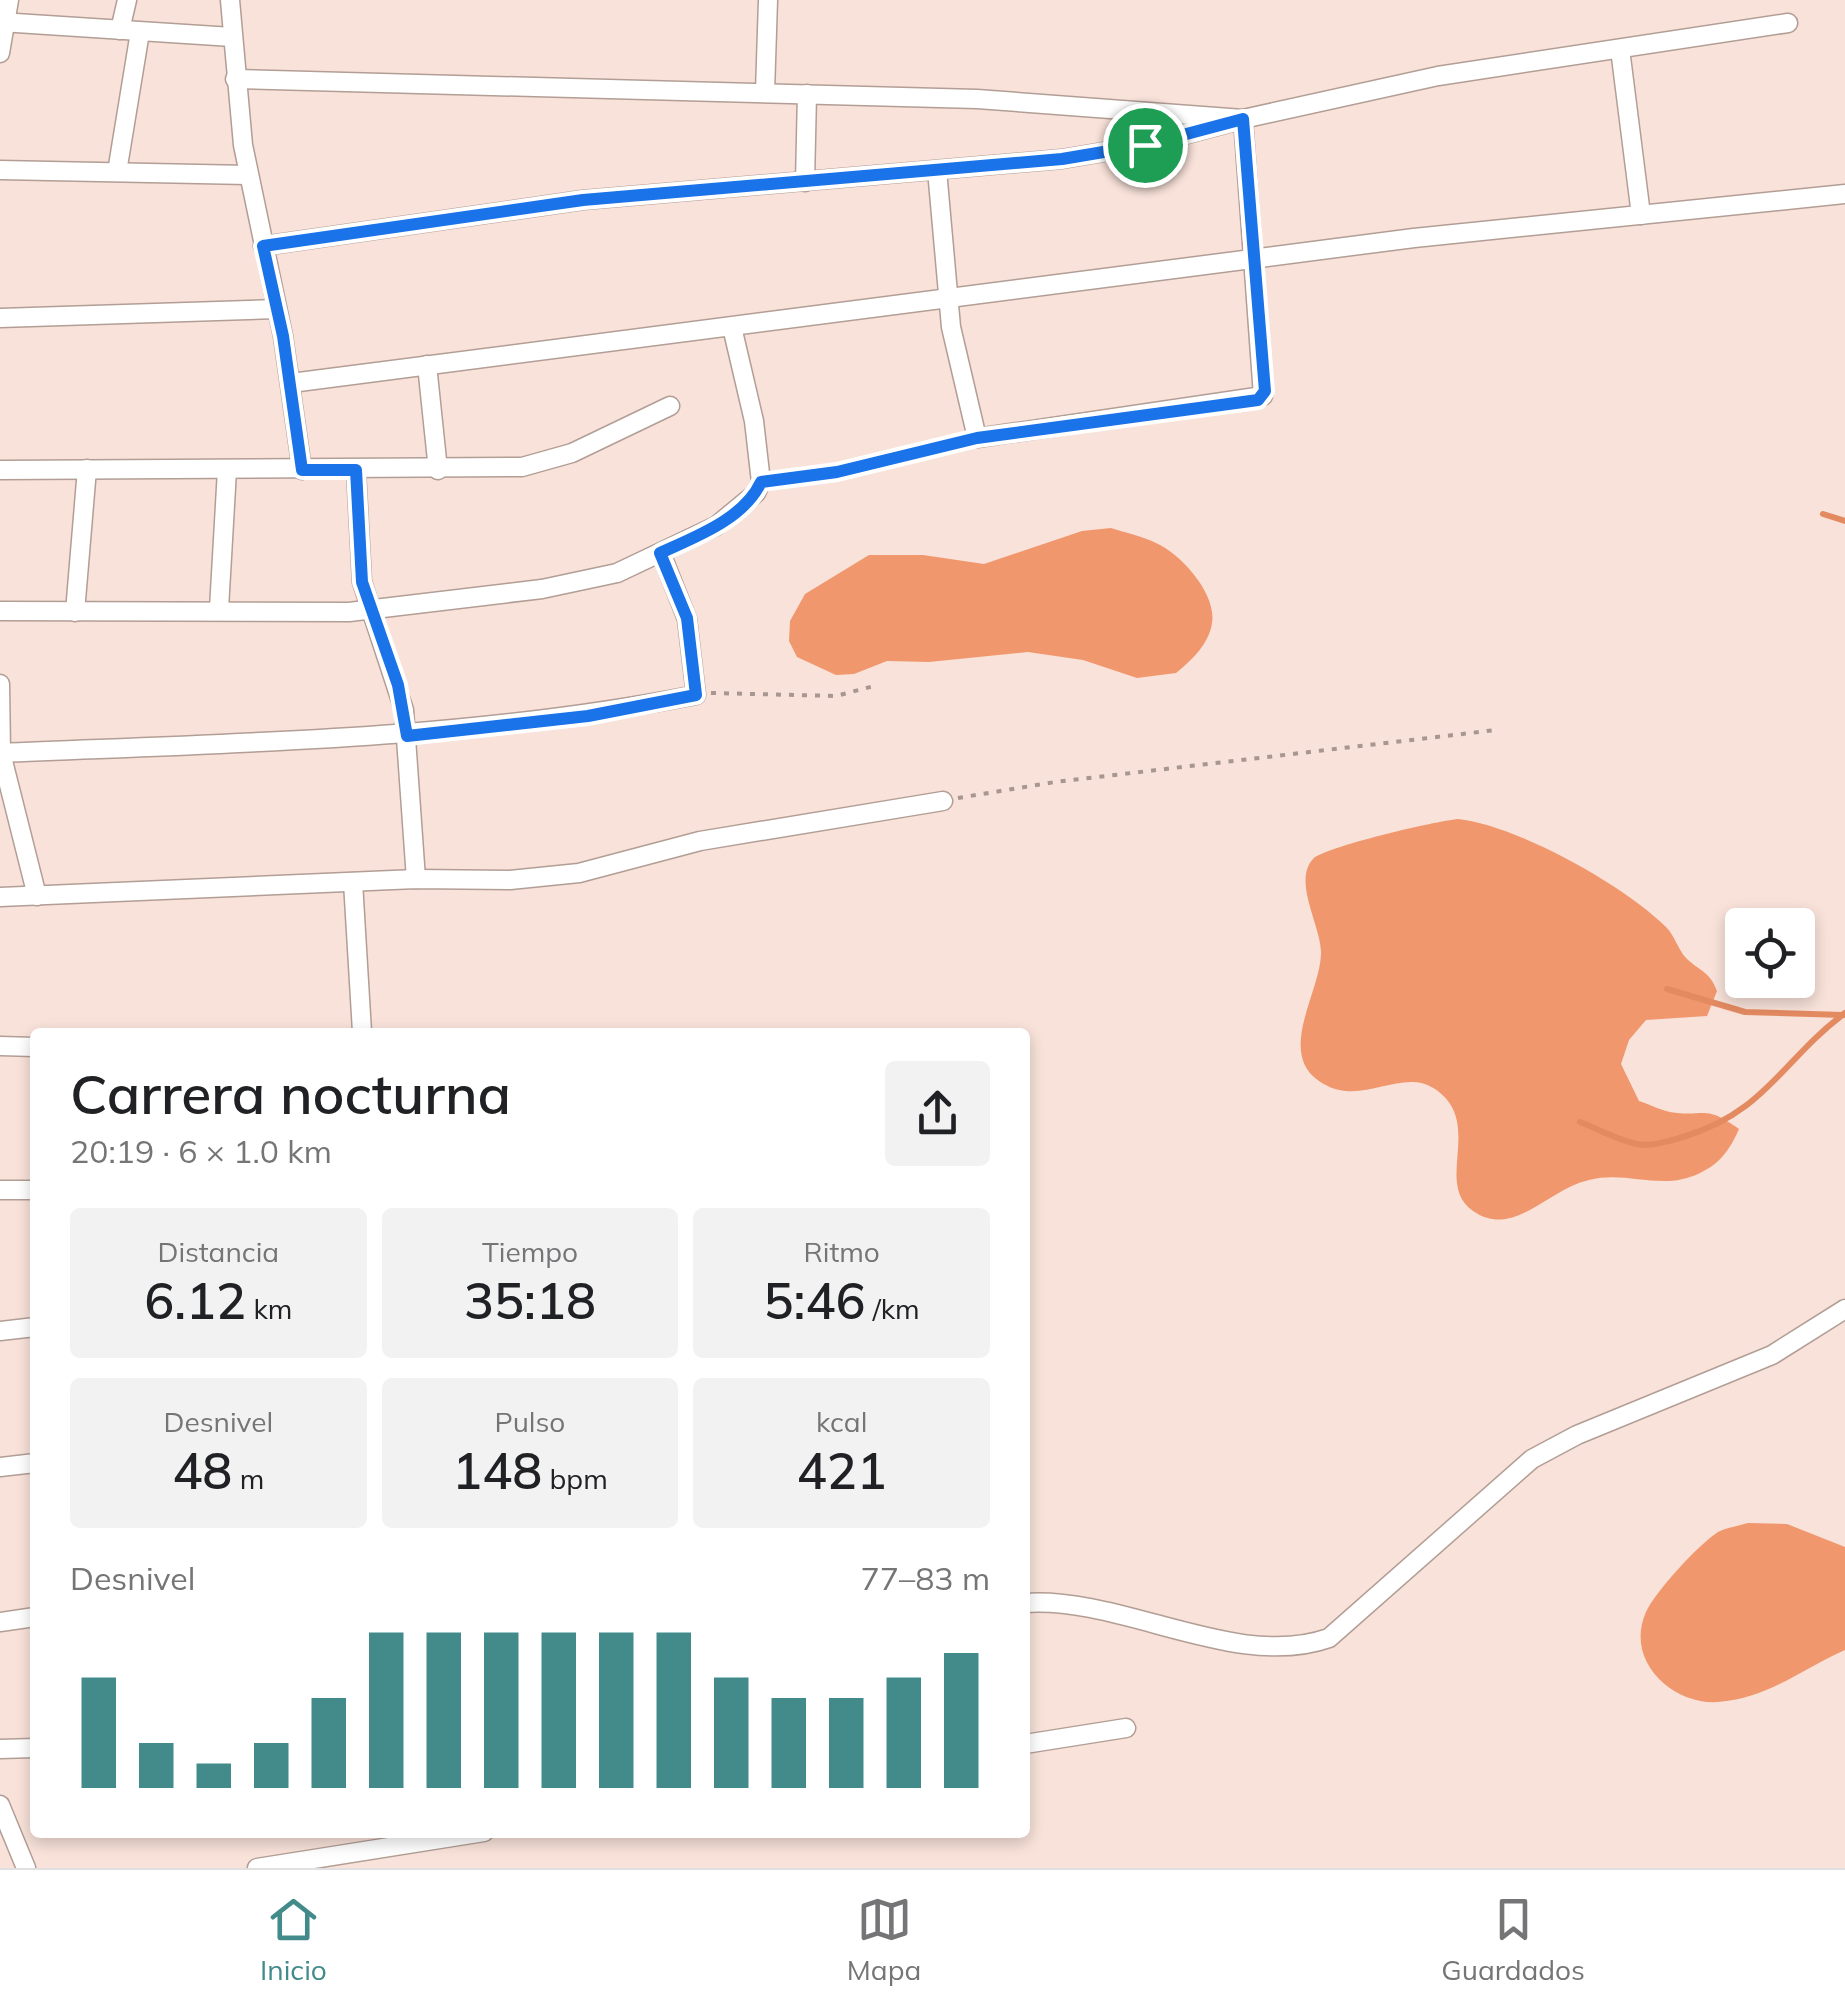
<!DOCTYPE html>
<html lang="es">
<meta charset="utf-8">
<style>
body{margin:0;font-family:Mulish,sans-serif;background:#f2f2f2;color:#202124;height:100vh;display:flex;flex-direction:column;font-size:38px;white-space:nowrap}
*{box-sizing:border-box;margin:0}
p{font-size:32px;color:#757577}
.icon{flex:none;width:55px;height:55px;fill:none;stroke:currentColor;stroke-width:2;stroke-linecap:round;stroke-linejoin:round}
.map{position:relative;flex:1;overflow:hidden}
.drawer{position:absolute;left:30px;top:1028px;width:1000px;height:810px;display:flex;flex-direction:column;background:#fff;border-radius:10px;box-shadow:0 5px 15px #0003}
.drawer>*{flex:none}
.fabs{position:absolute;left:1725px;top:908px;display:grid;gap:20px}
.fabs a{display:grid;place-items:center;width:90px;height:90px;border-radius:10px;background:#fff;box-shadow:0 5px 15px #0003;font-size:50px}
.pin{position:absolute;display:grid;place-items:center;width:85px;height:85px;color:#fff;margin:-42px;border:5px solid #fff;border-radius:50%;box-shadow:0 2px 10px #0007}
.round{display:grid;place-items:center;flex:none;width:105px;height:105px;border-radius:10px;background:#f2f2f2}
.head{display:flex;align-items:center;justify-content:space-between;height:170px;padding:0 40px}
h1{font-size:55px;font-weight:600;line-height:75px}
.stats{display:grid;grid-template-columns:repeat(3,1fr);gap:15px;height:170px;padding:10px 40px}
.stats div{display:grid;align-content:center;border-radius:10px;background:#f2f2f2;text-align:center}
.stats b{font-size:50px;font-weight:600}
.stats small{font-size:28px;font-weight:400}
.stats p{font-size:28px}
.chart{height:280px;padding:20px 40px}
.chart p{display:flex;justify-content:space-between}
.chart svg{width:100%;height:180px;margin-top:10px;stroke:#438b8b;stroke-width:6}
.tab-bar{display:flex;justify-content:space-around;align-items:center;height:140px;border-top:2px solid #e0e0e0;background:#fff;font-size:28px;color:#757577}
.tab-bar a{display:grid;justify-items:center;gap:5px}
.tab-bar .current{color:#438b8b}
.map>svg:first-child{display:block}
</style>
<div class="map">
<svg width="1845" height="1868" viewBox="0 0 1845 1868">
<rect width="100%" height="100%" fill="#f8e2d9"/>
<g fill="#f1976d">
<path d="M1111,528c15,5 31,8 45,15 25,11 61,51 56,80 -3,21 -21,38 -36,50l-39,5 -54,-18 -55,-8 -99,10 -42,-1 -33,13 -18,1 -39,-18 -8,-16 1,-20 15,-27 64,-39h54l61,9 98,-33z"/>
<path d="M1458,819c58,6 166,66 208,108 9,9 12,23 21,32 14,13 23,13 30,32l-10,25 -61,4 -17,20 -8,24 18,37c10,3 21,9 31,11 35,6 33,-9 69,17 -9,20 -18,34 -39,44 -38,19 -73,-3 -111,7 -43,10 -75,59 -116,31 -40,-28 12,-88 -38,-122 -35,-23 -75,21 -116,-8 -42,-29 1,-88 2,-127 1,-27 -29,-72 -8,-95 11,-12 123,-38 145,-40z"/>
<path d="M1748,1523l39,1 58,23v103c-43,19 -78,49 -127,52 -45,3 -94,-41 -72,-90 9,-20 53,-68 72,-80 8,-4 20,-6 30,-9z"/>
</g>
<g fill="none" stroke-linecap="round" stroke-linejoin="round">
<g stroke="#e38a61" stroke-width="6">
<path d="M1823,514l22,7"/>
<path d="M1667,989l78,23 98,3"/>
<path d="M1580,1122c18,7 38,18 57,22 14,3 32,-3 46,-7 83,-25 99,-77 162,-124"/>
</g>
<g stroke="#b29e95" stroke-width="21">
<g id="minor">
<path d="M230,0l13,145 40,191 19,134"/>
<path d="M0,22l232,15"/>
<path d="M120,30l7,-30"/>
<path d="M1620,49l21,166"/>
<path d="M0,53l9,-53"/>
<path d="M235,79l742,20 266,20 195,-43 350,-53"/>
<path d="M765,92l3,-92"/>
<path d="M0,170l248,5"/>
<path d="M117,172l23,-140"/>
<path d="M805,182l2,-88"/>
<path d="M263,246l320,-46 479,-41 83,-14 98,-26 20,277 -286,42 -26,-111 -14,-157"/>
<path d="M0,318l277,-9"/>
<path d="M427,365l11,105"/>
<path d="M291,383l1123,-145 431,-44"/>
<path d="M0,470l522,-3 50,-14 98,-47"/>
<path d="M356,470l6,112 42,128 12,169"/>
<path d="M219,609l8,-139"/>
<path d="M0,611l349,1 193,-23 75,-16 99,-47 40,-33 5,-11 -7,-61 -22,-94"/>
<path d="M75,612l12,-143"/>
<path d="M0,684l1,69 36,143"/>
<path d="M0,753c234,-10 466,-13 696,-58l-9,-76 -26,-66"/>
<path d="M353,882l9,150"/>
<path d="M0,897l416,-18 94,1 69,-7 121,-32 243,-40"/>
<path d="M0,1046l35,1"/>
<path d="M0,1190h35"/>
<path d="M0,1331l35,-4"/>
<path d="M0,1467l35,-4"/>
<path d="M1025,1603c98,-7 211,68 304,35l203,-179 45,-24 195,-80 73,-46"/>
<path d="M0,1622l35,-5"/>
<path d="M1025,1744l101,-16"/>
<path d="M0,1749l35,-1"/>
<path d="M0,1805l26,63"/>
<path d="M257,1868l227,-36"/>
</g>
</g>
<g stroke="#a79790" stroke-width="4" stroke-dasharray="5 8" stroke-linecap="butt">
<path d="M776,481l61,-9 126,-30"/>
<path d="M711,693l125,3 38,-10"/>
<path d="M958,798l97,-16 441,-52"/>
</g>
<use href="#minor" stroke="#fff" stroke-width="18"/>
</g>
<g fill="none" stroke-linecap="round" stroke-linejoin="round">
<g stroke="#fff" stroke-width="20">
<path id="route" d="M1243,119l21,260 1,12 -7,9 -281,38 -140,34 -76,10c-17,37 -66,55 -101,71l27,65 9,77 -108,21 -181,20 -9,-51 -36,-103 -6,-112h-54l-19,-134 -20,-90 320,-46 479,-41 83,-14z"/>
</g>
<use href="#route" stroke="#1a73e8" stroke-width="12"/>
</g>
</svg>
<div class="fabs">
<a><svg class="icon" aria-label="locate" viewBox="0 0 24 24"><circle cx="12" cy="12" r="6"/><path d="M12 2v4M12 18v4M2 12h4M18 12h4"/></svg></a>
</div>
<div class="pin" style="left:1145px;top:145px;background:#1e9e55"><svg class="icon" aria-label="arrive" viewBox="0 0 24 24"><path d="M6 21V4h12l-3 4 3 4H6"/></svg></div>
<section class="drawer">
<div class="head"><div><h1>Carrera nocturna</h1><p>20:19 · 6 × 1.0 km</p></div><a class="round"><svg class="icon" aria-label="share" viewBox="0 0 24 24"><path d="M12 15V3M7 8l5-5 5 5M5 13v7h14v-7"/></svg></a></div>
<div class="stats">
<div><p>Distancia</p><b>6.12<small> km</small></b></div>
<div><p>Tiempo</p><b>35:18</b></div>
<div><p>Ritmo</p><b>5:46<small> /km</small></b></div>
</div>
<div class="stats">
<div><p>Desnivel</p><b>48<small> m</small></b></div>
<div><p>Pulso</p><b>148<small> bpm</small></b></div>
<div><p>kcal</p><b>421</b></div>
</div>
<div class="chart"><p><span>Desnivel</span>77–83 m</p>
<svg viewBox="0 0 160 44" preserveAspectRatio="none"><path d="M5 44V17M15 44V33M25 44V38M35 44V33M45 44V22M55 44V6M65 44V6M75 44V6M85 44V6M95 44V6M105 44V6M115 44V17M125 44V22M135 44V22M145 44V17M155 44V11"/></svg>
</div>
</section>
</div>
<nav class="tab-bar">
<a class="current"><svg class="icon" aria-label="home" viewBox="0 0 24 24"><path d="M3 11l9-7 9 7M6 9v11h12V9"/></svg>Inicio</a>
<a><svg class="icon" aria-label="map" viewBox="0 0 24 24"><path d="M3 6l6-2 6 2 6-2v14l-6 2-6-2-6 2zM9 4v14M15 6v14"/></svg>Mapa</a>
<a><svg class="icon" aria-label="saved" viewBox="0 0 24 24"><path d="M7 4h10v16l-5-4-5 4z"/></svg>Guardados</a>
</nav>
